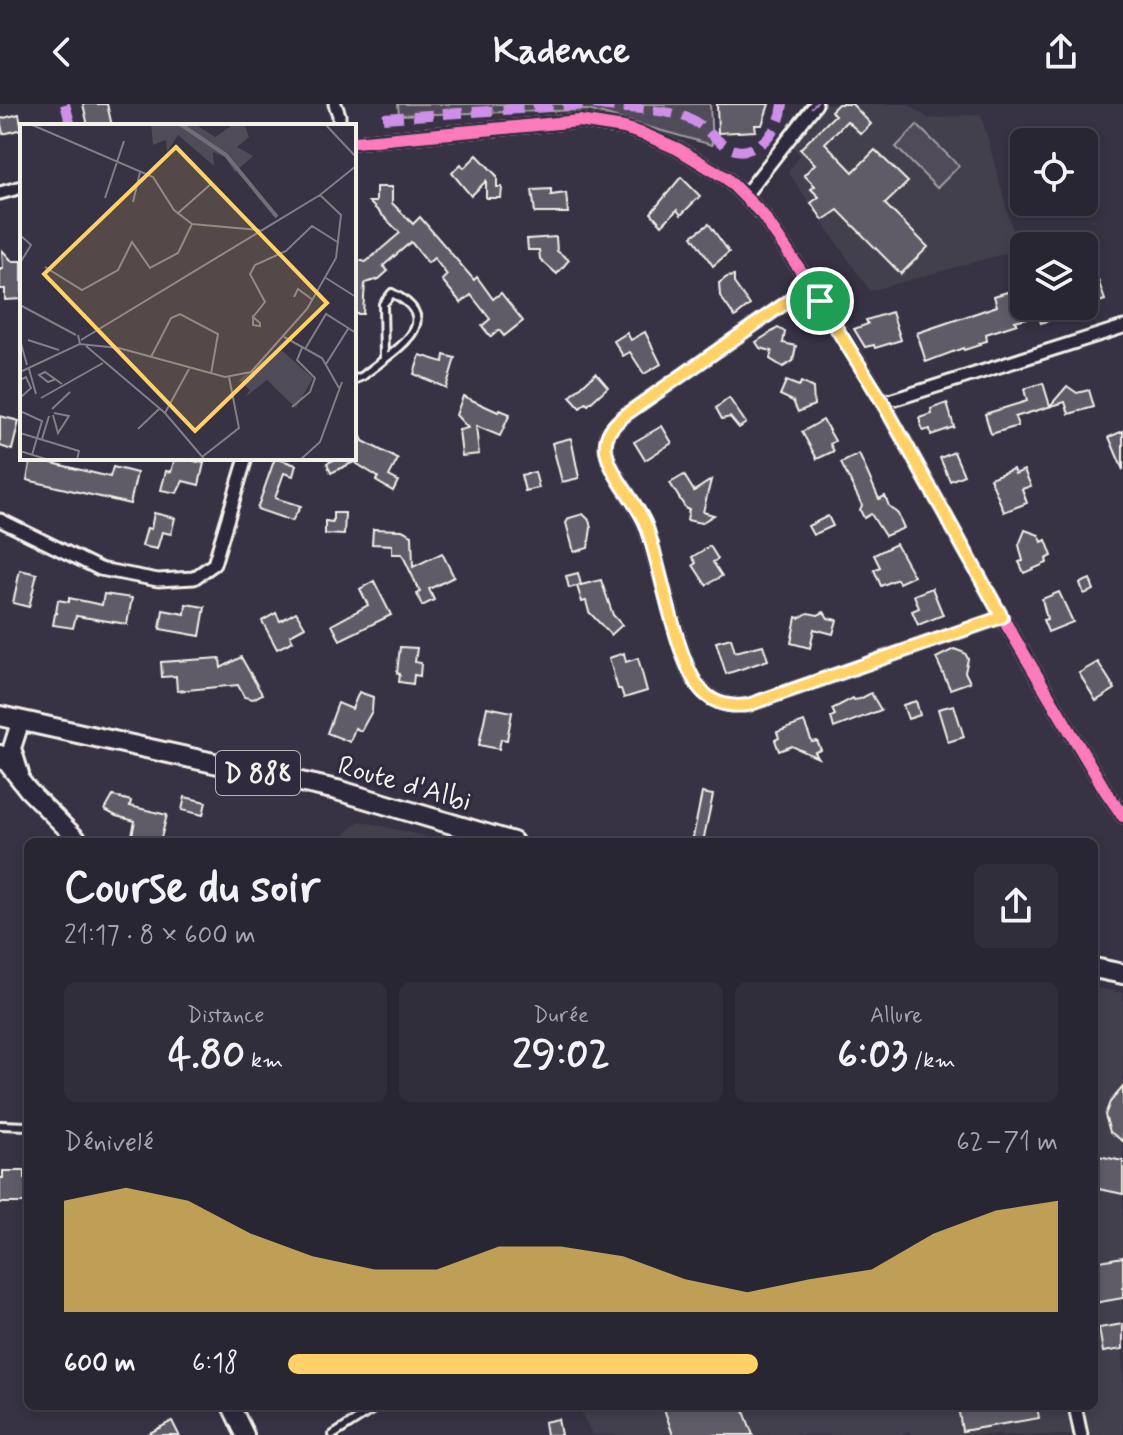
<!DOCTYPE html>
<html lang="fr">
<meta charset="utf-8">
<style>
body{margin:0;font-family:Mynerve,sans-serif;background:#312e3b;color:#f1f3f6;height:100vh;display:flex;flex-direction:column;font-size:30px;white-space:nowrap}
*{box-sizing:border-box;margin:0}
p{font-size:26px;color:#a5a5ac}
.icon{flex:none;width:44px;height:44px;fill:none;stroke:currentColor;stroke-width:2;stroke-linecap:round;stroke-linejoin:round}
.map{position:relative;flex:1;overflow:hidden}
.side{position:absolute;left:24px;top:734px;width:1074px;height:572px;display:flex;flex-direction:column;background:#292633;border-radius:12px;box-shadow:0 4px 12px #0003,0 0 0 2px #45434e}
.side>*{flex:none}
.controls{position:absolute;left:1010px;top:24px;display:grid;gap:16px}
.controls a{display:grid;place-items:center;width:88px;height:88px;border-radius:12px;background:#292633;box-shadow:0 4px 12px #0003,0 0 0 2px #45434e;font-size:40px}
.pin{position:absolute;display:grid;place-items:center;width:68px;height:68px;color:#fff;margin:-34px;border:4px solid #fff;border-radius:50%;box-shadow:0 2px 8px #0007}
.round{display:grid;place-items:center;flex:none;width:84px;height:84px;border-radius:12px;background:#312e3b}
.overview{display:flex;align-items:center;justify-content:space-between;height:136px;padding:0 40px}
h1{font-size:44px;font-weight:700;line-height:60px}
.figures{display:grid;grid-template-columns:repeat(3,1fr);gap:12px;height:136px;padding:8px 40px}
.figures div{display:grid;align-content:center;border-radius:12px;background:#312e3b;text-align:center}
.figures b{font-size:40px;font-weight:700}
.figures small{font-size:22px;font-weight:400}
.figures p{font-size:22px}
.chart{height:224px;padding:16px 40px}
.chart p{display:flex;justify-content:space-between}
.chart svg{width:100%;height:144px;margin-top:8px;fill:#ffd166;opacity:.7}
ul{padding:0 40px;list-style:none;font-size:26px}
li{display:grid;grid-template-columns:128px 96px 1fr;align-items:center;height:60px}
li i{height:20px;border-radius:10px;background:#ffd166}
header{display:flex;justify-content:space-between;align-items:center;height:104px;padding:0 40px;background:#292633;font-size:36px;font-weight:700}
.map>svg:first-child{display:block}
</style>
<header><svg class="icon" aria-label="back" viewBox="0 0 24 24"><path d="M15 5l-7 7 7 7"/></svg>Kadence<svg class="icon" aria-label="share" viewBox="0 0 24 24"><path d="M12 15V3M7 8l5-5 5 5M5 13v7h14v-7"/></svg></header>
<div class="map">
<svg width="1123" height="1331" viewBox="0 0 1123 1331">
<rect width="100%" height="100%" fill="#373244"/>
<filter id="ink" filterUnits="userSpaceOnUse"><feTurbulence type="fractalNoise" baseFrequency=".0125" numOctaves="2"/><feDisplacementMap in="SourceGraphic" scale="16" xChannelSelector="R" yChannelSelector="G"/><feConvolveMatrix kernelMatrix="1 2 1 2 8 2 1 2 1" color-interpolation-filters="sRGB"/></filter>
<g filter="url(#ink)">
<g fill="#433f4e">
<path d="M826,0h82l21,15 52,-5 37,136 -148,41 -82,-119 12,-17 -8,-9z"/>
<path d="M360,717l56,13 32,8h-112z"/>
<path d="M1094,883l29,6v442h-212l-2,-4 -10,4h-307l-14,-29h516z"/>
</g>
<g fill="#504b59" stroke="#a29ea0" stroke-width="2">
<path d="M398,0h312l2,41 -124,-35 -189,5z"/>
<path d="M917,21l42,41 -22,22 -41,-41z"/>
</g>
<g fill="#5f5c67" stroke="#f4f1e8" stroke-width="2">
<path d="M83,0h24l5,22h-24z"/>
<path d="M717,0h52l-7,21h-7l1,6 -38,2z"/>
<path d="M838,0h14l19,20 -10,10 -14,-13 -22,22 28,29 22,-22 33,32 -23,22 43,43 -27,27 -63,-64 -15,10 -12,-17 8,-6 -8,-8 4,-3 -11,-11 11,-11 -15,-15 35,-34 -4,-4z"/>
<path d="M19,10l3,15 -19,5 -3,-15z"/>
<path d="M477,51l20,21v11h5l-1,11h-15v-17l-15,15 -19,-23 9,-9 3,4z"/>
<path d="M681,73l19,19 -19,19 -4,-5 -15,15 -11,-12z"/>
<path d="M376,83h16v16l21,21 7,-7 54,63 3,-3 16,22 8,-6 22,28 -19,15 -5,-6 -8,7 -9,-11 8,-7 -19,-24 -10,8 -19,-23 5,-5 -13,-17 -6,5 -17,-21 -28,24 5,5 -9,8 -14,4 -2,31h-9v-55l12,3 34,-29 -31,-31h7z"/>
<path d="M551,85v6l15,-2 2,20h-33l-3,-23z"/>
<path d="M709,120l20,28 -16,14 -21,-30z"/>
<path d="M556,133l1,14 12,9 -12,14 -17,-15 -1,-9h-11l-1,-11z"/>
<path d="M2,146l10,11h10v38l-17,1v-11h-5v-20h3z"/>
<path d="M1096,170l9,26 -9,3 2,2 -57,18 -5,-17h48v-29z"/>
<path d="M734,172v7l16,22 -15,12 -15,-21 -1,-13 8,-6z"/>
<path d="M1014,186l2,6 3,-1 8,23 -12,3 2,3 -31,10 1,7 -8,2 1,2 -16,5 -1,-2 -37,14 -9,-29 80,-27 -3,-10z"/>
<path d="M892,208l9,28 -26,8 -1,-3 -9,2 -11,-18 14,-5 -2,-4z"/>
<path d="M778,224l7,4 -2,11 13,3 -3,15 -10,6 -13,-8 2,-8 -12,-3 -4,-6z"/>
<path d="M645,228l16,32 -17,10 -14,-22 -7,4 -9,-15 13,-8 4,7z"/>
<path d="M420,251l23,7 1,-7 11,3 -9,30 -32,-14z"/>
<path d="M596,269l12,14 -20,18 -2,-2 -6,5 -10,-11z"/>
<path d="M786,277l13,5 2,-4 12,6 1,17 -16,7 -5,-11 -13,-6z"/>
<path d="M1043,279l7,23 17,-20 10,7 12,-3 5,17 -25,7 -4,-12 -50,15 3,9 -27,8 -6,-20 42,-13 -3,-12z"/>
<path d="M463,292l35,16 2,-2 10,4 -10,22 -24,-10 3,28 -17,2 -3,-26 9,-2 -12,-13z"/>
<path d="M729,294l17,25 -7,5 -9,-11 -8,2 -6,-11z"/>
<path d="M947,299l7,24 -23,8 -1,-6 -7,2 -4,-13 13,-4 -1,-5z"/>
<path d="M0,312l19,5 -7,29 -12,-4z"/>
<path d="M823,316l12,21 -5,3 4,7 -17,8 -15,-27z"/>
<path d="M354,317l9,20 35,18 -9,17 9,5 -5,10 -17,-10 2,-4 -24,-15 -23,11 -4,-10 11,-5h16z"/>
<path d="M662,322l10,17 -27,17 -11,-18z"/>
<path d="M1123,327v39l-14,-33z"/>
<path d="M571,334l8,40 -17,4 -10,-39z"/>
<path d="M954,348l10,23 -14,6 -10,-23z"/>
<path d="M859,350l20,45 6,-3 4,10 9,8 6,14 -19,8 -14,-22 -7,4 -4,-8 2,-5 -21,-42z"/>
<path d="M31,354h22l-1,5 58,14 3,-10 24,6 -7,31 -103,-24z"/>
<path d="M175,354h20l-1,3 10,2 -5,22 -16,-4 -6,12 -16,-3 5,-19 5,1z"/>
<path d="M275,354l21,7 -3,11 -9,-3 -9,25 26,8 -9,15 -35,-12z"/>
<path d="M1013,365l2,5 9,-4 7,16 -9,3 5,14 -23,9 -14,-34z"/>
<path d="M535,368l4,16 -14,3 -4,-16z"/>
<path d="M684,371l10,16 17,-11 -8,32 11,3 -13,8 -14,-3 2,-11h-3l-16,-26z"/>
<path d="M154,409l21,5 -4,16 -9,-2 -5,17 -15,-3 5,-18 4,1z"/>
<path d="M333,409h12l-1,22 -19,-1v-13l8,1z"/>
<path d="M583,410l6,6 2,8 -3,20 -14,4 -8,-29 3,-5z"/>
<path d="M828,412l5,10 -20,9 -5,-9z"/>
<path d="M373,425l29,1 10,5 1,32 29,-14 12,24 -25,12 5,11 -12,6 -5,-12 3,-2 -18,-38h-10v-9l-20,-1z"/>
<path d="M1025,426l14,5 3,7 4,-2 6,16 -6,3 1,4 -23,10 -5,-11 4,-1 -4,-16z"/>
<path d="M896,440l18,32 -15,7 -2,-4 -16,7 -7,-16 6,-3 -6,-12z"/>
<path d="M710,442l8,13 -5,3 9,14 -16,9 -13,-20 3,-2 -4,-6z"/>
<path d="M20,466l17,4 -8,33 -16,-4z"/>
<path d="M578,469l3,12 -12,3 -3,-12z"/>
<path d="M1090,475l4,11 -10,4 -4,-11z"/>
<path d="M601,476l12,35 9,10 -11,10 -22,-23 -3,-11 -4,1 -5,-16z"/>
<path d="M374,477l17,34 -51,25 -8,-15 36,-20 -8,-16z"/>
<path d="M932,484l11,27 -25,10 -6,-14 7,-3 -5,-13z"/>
<path d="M1059,488l14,30 -25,10 -5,-12 4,-1 -5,-20z"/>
<path d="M104,490l28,4 -5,26 -51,-8 -3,12 -20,-3 2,-11 3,-1h-2l2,-13 11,2v-4l33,7z"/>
<path d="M186,500l19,3 -5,29 -40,-7 3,-19 22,4z"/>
<path d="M296,508l9,15 -15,8 3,6 -16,8 -15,-28 14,-8 4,8z"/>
<path d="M824,508l4,6 9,2 -4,14 -19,-5 -4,19 -19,-5 5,-26 3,1 9,-5 10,2z"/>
<path d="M731,534l4,14 28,-7 5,15 -42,14 -10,-32z"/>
<path d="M400,543l17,1 -2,14 6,1 -1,13 -6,-1 -1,9 -14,-2 1,-8 -3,-1z"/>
<path d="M954,545l11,4 3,6 -3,13 5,10 -20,7 -14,-31z"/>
<path d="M624,549l2,9 12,-4 9,33 -23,7 -3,-9h-3l-9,-31z"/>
<path d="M241,553l21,37 -9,5 -9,-2 -6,-12 -61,6 -1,-15 -14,1 -1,-15 59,-4 1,10z"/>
<path d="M1098,558l17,27 -19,12 -17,-28z"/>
<path d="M359,588l14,5 -1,14 -11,20 -6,-3 -5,14 -23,-9 11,-30 14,6z"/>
<path d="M871,589l10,17 -47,18 -3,-11 4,-2 -3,-6 21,-11 1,2 6,-1z"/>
<path d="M916,597l4,14 -12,4 -5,-14z"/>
<path d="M954,601l10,32 -16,5 -10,-33z"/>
<path d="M487,603l25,5 -5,28 -6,-1 -2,10 -20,-4z"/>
<path d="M804,618l8,20 5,-1 4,9 -6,2 3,6 -26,-12 -13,5 -4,-11 4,-2 -2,-6z"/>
<path d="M702,689l11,2 -10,47h-11z"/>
<path d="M113,692l18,5 -1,5 37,9 -7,27 -29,-2 4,-19 -19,-5 -11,-6z"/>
<path d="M185,693l21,5 -3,13 -21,-5z"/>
<path d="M1123,983v54l-13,-9 -5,-17 5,-13z"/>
<path d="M1094,1051l29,6v33l-29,-6z"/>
<path d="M3,1067h22v7h3v25h-28v-25h3z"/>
<path d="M1123,1153v41l-29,5v-41z"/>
<path d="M1123,1220v25l-20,3 -4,-24z"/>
<path d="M663,1302h79l11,29h-80z"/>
<path d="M958,1302h79l2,12 -77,13z"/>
<path d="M558,1315l3,16h-15l-2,-13z"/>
<path d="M172,1317l7,14h-33z"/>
</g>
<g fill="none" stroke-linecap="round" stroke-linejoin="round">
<g stroke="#f4f1e8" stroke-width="12">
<g id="lane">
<path d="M354,276l9,-4c28,-24 87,-54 29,-83l-9,11 1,54"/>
<path d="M0,1021l28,1"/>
<path d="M333,1331l45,-29"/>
</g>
</g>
<g stroke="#f4f1e8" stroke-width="17">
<g id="street">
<path d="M335,0l4,11v11"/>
<path d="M354,38l225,-21 45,7 22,7 32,14 48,29 36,36 71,104 50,85 119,214 103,173 18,26"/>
<path d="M0,89l22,-6"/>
<path d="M745,91l71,-91"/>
<path d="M810,182l-185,129 -18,19 -1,15 3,13 36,62 43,146c14,25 31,38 60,35l254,-88"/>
<path d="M883,299l240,-76"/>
<path d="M0,416l100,49 58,11 36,-2 20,-14 32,-106"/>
<path d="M1075,1302l6,29"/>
</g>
</g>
<g stroke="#f4f1e8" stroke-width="22">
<g id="secondary">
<path d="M0,650l28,36 52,52"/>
<path d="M20,670l-8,-26 9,-28"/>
<path d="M231,1302l14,29"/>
</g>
</g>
<g stroke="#f4f1e8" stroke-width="24">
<g id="primary">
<path d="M0,612l337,74 176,52"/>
<path d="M1094,864l29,6"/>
</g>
</g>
<use href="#lane" stroke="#2f2a3d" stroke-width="6"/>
<use href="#street" stroke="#2f2a3d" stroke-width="11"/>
<use href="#secondary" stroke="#2f2a3d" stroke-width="16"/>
<use href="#primary" stroke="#2f2a3d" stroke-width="18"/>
<g stroke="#ce8fe9" stroke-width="10" stroke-dasharray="20 10" stroke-linecap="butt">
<path d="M65,0l6,22"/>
<path d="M594,0c30,6 61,3 91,13 29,9 43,53 79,24 12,-11 17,-21 19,-37"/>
<path d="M814,0l1,1"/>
<path d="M383,14l210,-14"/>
</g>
<g stroke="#2f2a3d" stroke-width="17">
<g id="cycleway">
<path d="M354,38l225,-21 45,7 22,7 32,14 48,29 36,36 71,104 50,85 119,214 103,173 18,26"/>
<path d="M810,182l-185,129 -18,19 -1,15 3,13 36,62 43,146c14,25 31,38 60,35l254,-88"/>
</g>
</g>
<use href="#cycleway" stroke="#fd7abc" stroke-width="12"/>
</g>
</g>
<g fill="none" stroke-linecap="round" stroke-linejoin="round" filter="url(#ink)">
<g stroke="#fff" stroke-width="16">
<path id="route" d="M810,182l73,117 119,214 -254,88c-17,2 -32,0 -45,-13 -27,-27 -42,-127 -57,-167 -9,-23 -37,-51 -40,-75 -2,-16 8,-26 19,-35z"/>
</g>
<use href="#route" stroke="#ffd166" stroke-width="10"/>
</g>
<g text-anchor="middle" stroke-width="6" stroke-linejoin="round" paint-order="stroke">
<rect fill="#2f2a3d" stroke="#b9b5b5" stroke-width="2" x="216" y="647" width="84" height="44" rx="6"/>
<g font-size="26" font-weight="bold" fill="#f4f1e8">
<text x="258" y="678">D 888</text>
</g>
<g font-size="28" fill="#f4f1e8" stroke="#2f2a3d">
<text transform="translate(405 678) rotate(16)" y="10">Route d'Albi</text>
</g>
</g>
<g transform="translate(20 20)">
<rect width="336" height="336" fill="#373244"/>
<path d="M131,0h44l20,13 19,-13h10l5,13 -12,10 16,9 -18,16 -10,-15 -12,-5 1,14 -36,-31 -11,17 -1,-12 -13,5zM259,224l34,30 -17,30 -29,-28 -22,17 5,-7 -11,-10z" fill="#504b59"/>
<path fill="none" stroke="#726e77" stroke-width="4" d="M160,0l46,31 51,62"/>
<path fill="none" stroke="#837e86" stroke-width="2" d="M10,0l123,53 21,33 18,14 68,6M305,0l31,33M85,74l19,-57M113,78l7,-30M157,90l35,-31M0,111l11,10 -11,18M25,143l37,23 36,-20 14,-28 18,26 28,-15 14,-29M306,154l30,19M274,173l4,-8 15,11M0,181l56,30M233,193l12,-15 -15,-28 5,-9 31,-14 26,-25 27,17M233,193l7,6v3l-7,-1zM264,213l38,21 17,30M0,216l7,25M8,216l31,10M61,216l239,-145 36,-29M59,220l40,4 106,29 26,-5 56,-63 29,-51 5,-43 -21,-20M66,222l79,67 40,47M285,225l21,-35 30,19M131,233l20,-39 9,-4 38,20 -7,40M306,240l22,-35M9,245l7,25M0,248l60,-28 -2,-9M36,255l-8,3 -9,-7 6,-3 17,12M0,256l6,-3 5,11 -11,10M21,274l62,-35M272,283l18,-15 5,-14 -18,-18 5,-12M32,285l18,-17M0,287l22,10 -10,34M145,289l24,-44M33,291l5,18 11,-17 -15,-3M118,305l21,-20M0,309l59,18 -2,9M22,315l7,-23M0,327l29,9M182,333l37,-29 -10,-51M280,336l20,-18 22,-60"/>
<path fill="#ffd166" fill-opacity="0.15" stroke="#ffd166" stroke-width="4" d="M156,23l151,156 -132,128 -151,-157z"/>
<rect width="336" height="336" fill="none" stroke="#f4f1e8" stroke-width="4"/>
</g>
</svg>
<div class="controls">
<a><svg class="icon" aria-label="locate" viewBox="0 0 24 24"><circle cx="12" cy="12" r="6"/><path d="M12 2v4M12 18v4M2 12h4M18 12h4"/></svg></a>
<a><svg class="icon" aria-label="layers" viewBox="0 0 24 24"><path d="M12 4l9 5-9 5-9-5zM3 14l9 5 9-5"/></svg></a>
</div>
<div class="pin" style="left:820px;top:197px;background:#1e9e55"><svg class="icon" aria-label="arrive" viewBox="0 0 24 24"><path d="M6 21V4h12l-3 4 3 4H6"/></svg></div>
<section class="side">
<div class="overview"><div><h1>Course du soir</h1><p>21:17 · 8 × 600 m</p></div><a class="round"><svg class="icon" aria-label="share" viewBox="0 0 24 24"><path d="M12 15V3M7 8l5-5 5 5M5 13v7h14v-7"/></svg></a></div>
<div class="figures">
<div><p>Distance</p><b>4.80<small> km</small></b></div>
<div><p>Durée</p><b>29:02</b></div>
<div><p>Allure</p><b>6:03<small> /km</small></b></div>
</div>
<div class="chart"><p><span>Dénivelé</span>62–71 m</p>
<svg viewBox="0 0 160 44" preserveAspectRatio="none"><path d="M0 44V10L10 6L20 10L30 20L40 27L50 31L60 31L70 24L80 24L90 27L100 34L110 38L120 34L130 31L140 20L150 13L160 10V44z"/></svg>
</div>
<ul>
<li><b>600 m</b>6:18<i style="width:61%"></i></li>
</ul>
</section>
</div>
